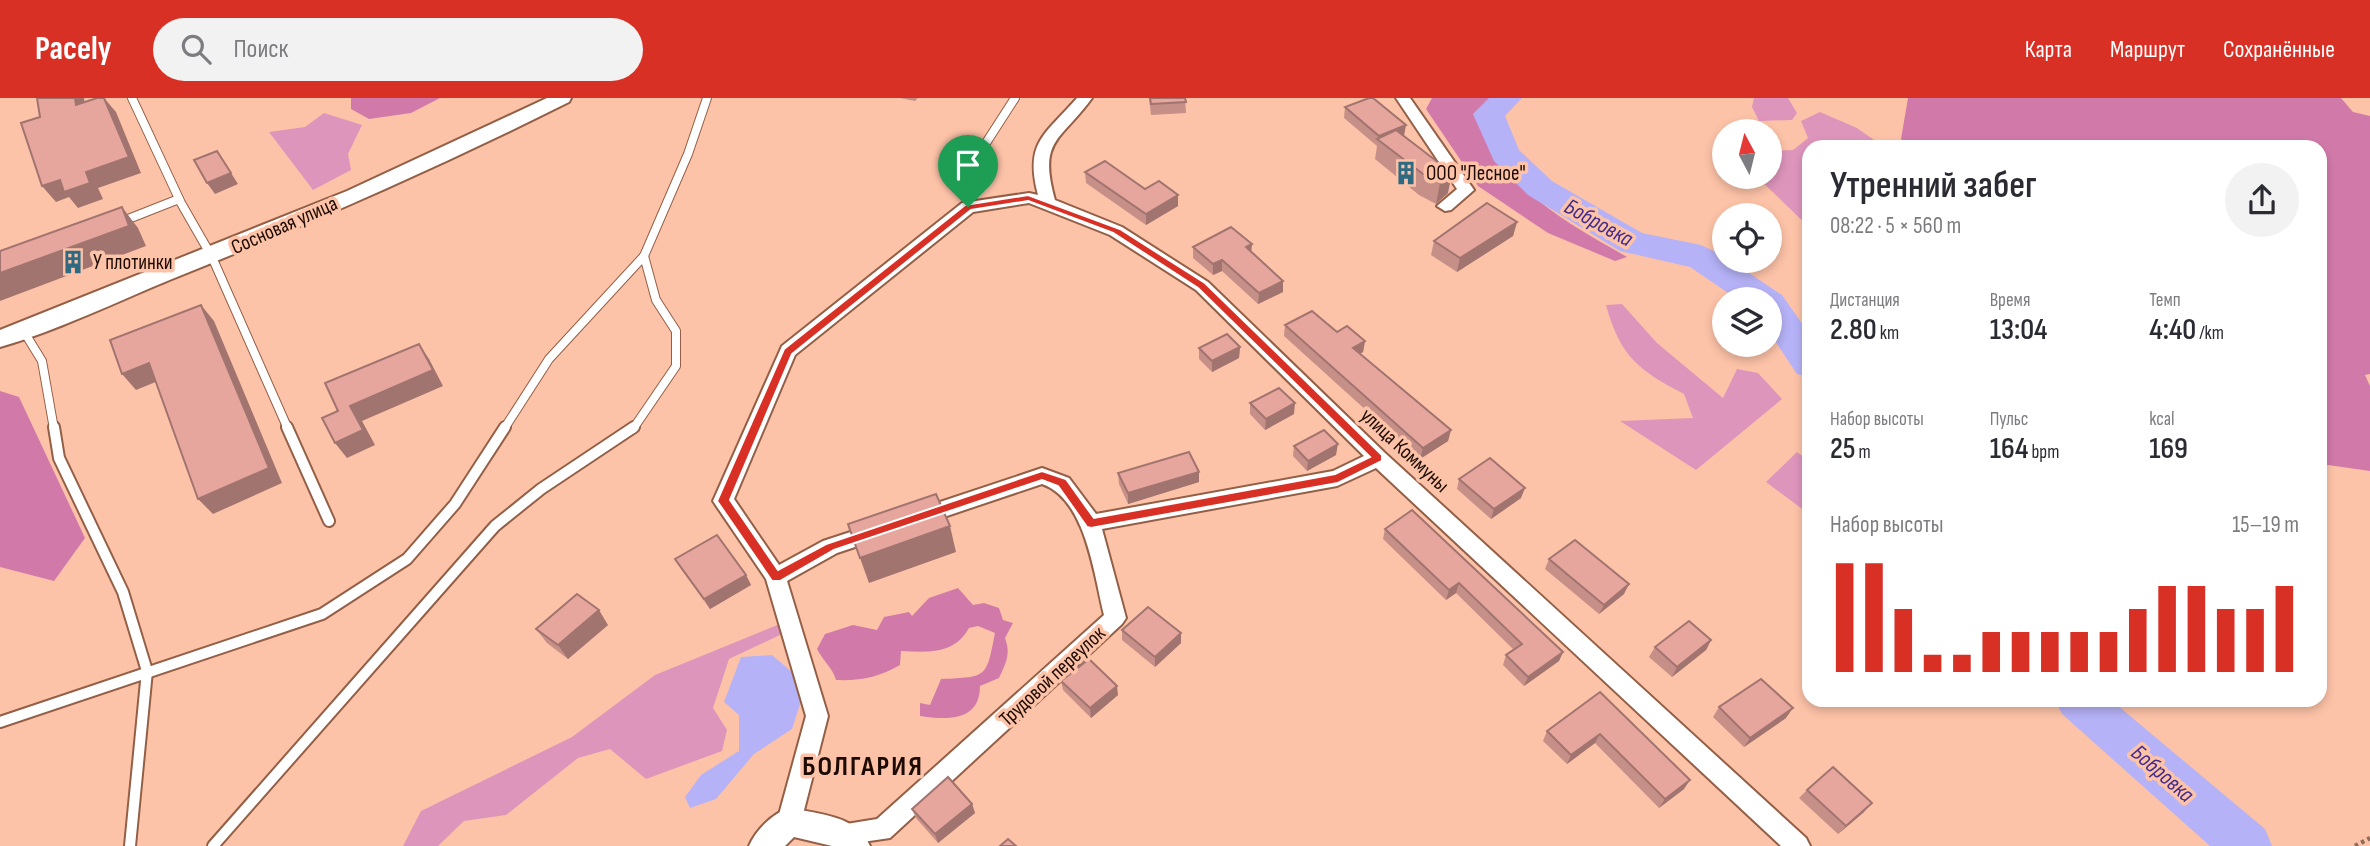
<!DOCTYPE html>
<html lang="ru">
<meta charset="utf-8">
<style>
body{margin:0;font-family:"Sofia Sans Condensed",sans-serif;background:#f2f2f3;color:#2b2b33;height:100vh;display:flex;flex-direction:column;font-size:26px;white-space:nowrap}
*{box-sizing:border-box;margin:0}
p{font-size:23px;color:#7c7c81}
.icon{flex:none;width:38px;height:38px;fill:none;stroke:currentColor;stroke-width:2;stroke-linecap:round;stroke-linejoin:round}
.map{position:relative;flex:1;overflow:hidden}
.side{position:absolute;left:1802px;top:42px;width:525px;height:567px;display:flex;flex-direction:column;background:#fff;border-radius:21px;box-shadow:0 4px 10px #0003}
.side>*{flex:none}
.needle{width:46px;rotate:353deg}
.buttons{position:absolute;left:1712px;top:21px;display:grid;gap:14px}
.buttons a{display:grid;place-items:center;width:70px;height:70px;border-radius:50%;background:#fff;box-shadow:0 4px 10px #0003;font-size:35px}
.pin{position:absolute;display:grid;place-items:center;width:60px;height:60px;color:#fff;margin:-72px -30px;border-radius:50% 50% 50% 0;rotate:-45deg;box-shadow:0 0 7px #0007}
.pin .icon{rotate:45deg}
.round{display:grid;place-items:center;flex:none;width:74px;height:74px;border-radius:37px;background:#f2f2f3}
.overview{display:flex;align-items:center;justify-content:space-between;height:119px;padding:0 28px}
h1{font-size:38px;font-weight:600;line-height:52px}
.metrics{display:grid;grid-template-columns:repeat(3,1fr);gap:10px;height:119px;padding:7px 28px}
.metrics div{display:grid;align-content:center}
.metrics b{font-size:30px;font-weight:600}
.metrics small{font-size:19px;font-weight:400}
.metrics p{font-size:19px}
.chart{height:196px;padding:14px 28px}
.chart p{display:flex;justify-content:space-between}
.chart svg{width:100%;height:126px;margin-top:7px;stroke:#d93025;stroke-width:6}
header{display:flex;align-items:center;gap:42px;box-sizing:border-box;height:98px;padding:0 35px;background:#d93025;color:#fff}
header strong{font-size:33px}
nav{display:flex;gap:38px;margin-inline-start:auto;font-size:24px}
.search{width:490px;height:63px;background:#f2f2f3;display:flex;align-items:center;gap:18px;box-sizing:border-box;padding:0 24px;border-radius:38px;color:#7c7c81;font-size:26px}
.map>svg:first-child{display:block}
</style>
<header>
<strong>Pacely</strong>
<div class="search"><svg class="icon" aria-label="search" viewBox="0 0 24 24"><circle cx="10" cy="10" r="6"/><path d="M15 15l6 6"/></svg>Поиск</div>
<nav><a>Карта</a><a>Маршрут</a><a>Сохранённые</a></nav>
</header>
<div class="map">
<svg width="2370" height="748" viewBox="0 0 2370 748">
<rect width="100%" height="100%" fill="#fdc3a8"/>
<g fill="#de95bc">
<path d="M1754,0h34l9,15 -5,7 -33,1 -7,-14z"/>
<path d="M1820,14l37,16 27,19h-74l-1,80 -52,-50h12v-26l24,-1 15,-12 -7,-17z"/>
<path d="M324,15l38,12 -14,29 3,16 -38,20 -44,-58 36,-5z"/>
<path d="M1622,206l35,39 66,55 14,-29 21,4 24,26 -86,71 -76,-49 73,-3 -9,-24c-46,-24 -64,-38 -78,-89z"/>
<path d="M1797,354l12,9v53l-43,-32z"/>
<path d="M787,523l-5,13 -53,25 -16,49 14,22 -5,21 -76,28 -36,-30 -32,9 -72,57 -42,6 -26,25h-35l18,-35 151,-74 83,-62z"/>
</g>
<g fill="#d17aaa">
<path d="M351,0h89l-29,15 -42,6 -18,-10z"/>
<path d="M1432,0h61l-17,13c5,13 10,27 18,39 30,51 83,78 133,107l-12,4 -67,-28 -70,-47 -52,-77z"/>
<path d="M1908,0h433l12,14 17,4v258l-5,1 5,11v85l-49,-7 -1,-317h-413l-6,-8z"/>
<path d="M0,293l19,6 66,141 -31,43 -54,-14z"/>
<path d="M958,490l15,17 11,-2 15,5 4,12 10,3 -8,15c6,16 1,25 -6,40l-19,8c0,36 -34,34 -60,30v-13l10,2 11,-26c47,-2 45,-1 54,-46l-17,-7 -9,2c-15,27 -41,24 -68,23l-1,14c-21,12 -39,16 -64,15 -4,-13 -13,-19 -19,-31l8,-15 28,-9 24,5 7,-13 25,-5 3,4 17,-18z"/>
</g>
<path fill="#b6b2f7" d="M772,557l20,17 12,20 -12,37 -38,25 -38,45 -26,9 -5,-11 16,-22 38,-24v-36l-15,-13 17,-45z"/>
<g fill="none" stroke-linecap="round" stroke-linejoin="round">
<g fill="#b6b2f7" fill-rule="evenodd">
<path d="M1489,0h33l-17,18 14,34 33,31 90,52 59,12 23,11v5h7l51,34 28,40v42l-13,-3 -28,-42v-33h-32l-47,-32 -70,-16 -92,-56 -34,-34 -21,-47z"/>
<path d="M2055,602h56l154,129 7,17h-62l-148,-132z"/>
</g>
<g stroke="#935f46" stroke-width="10">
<g id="service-far1">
<path d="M132,0l49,105 31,54 76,172"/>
<path d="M966,76l49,-76"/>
<path d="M118,125l61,-24"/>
<path d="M23,232l19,31 12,68"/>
<path d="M504,331l45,-70 95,-103 44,-102 19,-56"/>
<path d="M633,331l43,-63v-35l-20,-31 -12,-44"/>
</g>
</g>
<g stroke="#935f46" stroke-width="14">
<g id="service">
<path d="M54,329l5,31 64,134 24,79 -17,175"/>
<path d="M287,329l42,94"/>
<path d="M0,624l322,-108 85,-55 48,-55 50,-77"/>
<path d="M213,748l282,-320 46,-37 93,-62"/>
</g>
</g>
<g stroke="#935f46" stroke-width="4">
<g id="minor">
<path d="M1077,0h15c-32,44 -54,41 -37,102l67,27 86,55 177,171 421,385 4,8h-29l-405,-378 -39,18 -235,43 24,89 -4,6 -232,214 -48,7 -8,-3 -4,-8 4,-8 43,-7 227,-204c-10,-40 -18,-116 -62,-131l-122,41 -7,-2 -3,-6 3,-6 129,-43 27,10 27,36 237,-43 31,-15 -168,-166 -86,-55 -81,-32 -56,9 -178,143 -61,144 45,66 44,-24 55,-18 7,2 3,6 -3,6 -48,16 -50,28 41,135 -27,106 -4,8 -8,3 -8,-3 -4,-8 29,-106 -40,-137 -53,-78 69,-155 180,-143 67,-10 9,2c-14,-53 7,-60 39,-97z"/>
<path d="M1396,0h14l64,92 -23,20 -6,1 -8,-5 20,-17z"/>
</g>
</g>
<g stroke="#935f46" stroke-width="4">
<g id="tertiary">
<path d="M547,0h24l-2,4c-130,65 -262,123 -397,177 -56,23 -113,51 -172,68v-17l347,-139z"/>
<path d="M789,710c29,6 68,7 81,38h-38l-38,-9 -9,9h-36c7,-16 23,-32 40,-38z"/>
</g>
</g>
<path stroke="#936c5a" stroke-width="4.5" stroke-dasharray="3.5 3.5" stroke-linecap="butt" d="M2355,748l15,-8"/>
<use href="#service-far1" stroke="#fff" stroke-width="8"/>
<use href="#service" stroke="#fff" stroke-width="10"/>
<use href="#minor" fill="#fff" fill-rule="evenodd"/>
<use href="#tertiary" fill="#fff" fill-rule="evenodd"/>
</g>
<g fill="#c68f88">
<path d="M900,0h18l-3,3z"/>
<path d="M1149,0h36l1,15 -35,2z"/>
<path d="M1345,9l61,18 -3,11 45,57 -12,11 -17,-9 -44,-36 2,-13 -33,-28z"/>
<path d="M1085,74l60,17 33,6v11l-32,19 -60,-42z"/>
<path d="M1517,124l-4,14 -56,36 -26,-17 3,-14z"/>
<path d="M1193,149l58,5 32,40 -25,12 -36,-33 -9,4 -20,-17z"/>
<path d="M1285,227l52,7 28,9 -2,11 -3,2 91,76 -3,11 -28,18 -136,-123z"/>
<path d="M1240,249l-1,11 -27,14 -13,-13v-11z"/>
<path d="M1250,305l44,11 -29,16 -15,-16z"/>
<path d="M1294,348l42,9 -29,16 -14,-15z"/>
<path d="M1118,375l81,9 -71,22 -9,-20z"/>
<path d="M1459,381l62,19 -30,21 -34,-30z"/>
<path d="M1385,431l178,123 -4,9 -35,25 -21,-21 3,-10 8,-5 -58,-57 -10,7 -63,-61z"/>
<path d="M675,461l71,16 5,10 -41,24 -29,-40z"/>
<path d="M1549,461l75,35 -25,20 -54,-45z"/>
<path d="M608,527l-40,34 -21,-16 -11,-14z"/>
<path d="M1122,532l59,3v10l-26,24 -33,-27z"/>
<path d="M1711,542l-5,10 -34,27 -23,-20 6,-10z"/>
<path d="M1061,583l57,14 -27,23 -28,-28z"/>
<path d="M1600,594l84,97 -25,19 -64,-65 -28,21 -24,-23 4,-10z"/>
<path d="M1719,609l67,11 -42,29 -31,-30z"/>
<path d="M1807,692l57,22 -26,22 -39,-36z"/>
<path d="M972,706l3,9 -37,30 -22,-25 -4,-9z"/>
</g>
<g fill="#a1746f">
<path d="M75,0h9l4,23 -12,-16z"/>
<path d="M104,0l12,14 25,61 -43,15 5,11 -25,9 -9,-11 -13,5 -14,-16z"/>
<path d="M1406,27l-2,11 -20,8 -5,-4v-4z"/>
<path d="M217,53l21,33 -23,10 -8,-11z"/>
<path d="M1452,75l-4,20 -12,11 4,-21z"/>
<path d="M1178,97v11l-32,19v-11z"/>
<path d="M122,109l16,21 8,18 -146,55v-28z"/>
<path d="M1517,124l-4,14 -56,36 3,-14z"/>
<path d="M1252,146l-1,11 -5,-8z"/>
<path d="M1222,162v11l-9,4v-11z"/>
<path d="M1283,183v11l-25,12 1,-11z"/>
<path d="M201,207l13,16 68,162 -69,31 -15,-15z"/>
<path d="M1365,243l-2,11 -12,7 2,-11z"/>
<path d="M419,246l10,15 14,27 -81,35 13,24 -28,13 -12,-15 15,-37z"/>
<path d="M1240,249l-1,11 -27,14v-11z"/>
<path d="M149,265l14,16 -27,11 -14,-16z"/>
<path d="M1295,305l-1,11 -29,16 1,-11z"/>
<path d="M1451,332l-3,11 -28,18 3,-11z"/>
<path d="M1338,346l-2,11 -29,16 1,-10z"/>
<path d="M1199,374v10l-71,22v-11z"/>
<path d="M1525,390l-4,10 -30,21 3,-10z"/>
<path d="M950,428l6,26 -87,31 -9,-25z"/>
<path d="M746,477l5,10 -41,24 -6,-10z"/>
<path d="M1459,485l-3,10 -10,7 3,-10z"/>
<path d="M1629,486l-5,10 -25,20 5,-9z"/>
<path d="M599,512l9,15 -40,34 -10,-14z"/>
<path d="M1181,535v10l-26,24v-10z"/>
<path d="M1711,542l-5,10 -34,27 5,-10z"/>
<path d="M1563,554l-4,9 -35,25 4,-9z"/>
<path d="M1117,588l1,9 -27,23 -1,-10z"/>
<path d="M1793,610l-7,10 -42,29 6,-9z"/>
<path d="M1600,636l-5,9 -28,21 4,-9z"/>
<path d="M1690,682l-6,9 -25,19 6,-9z"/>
<path d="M1872,705l-8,9 -26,22 8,-8z"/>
<path d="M972,706l3,9 -37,30 -3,-9z"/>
</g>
<g fill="#e6a69e" stroke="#a1746f" stroke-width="2">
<path d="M37,0h38l1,7 21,-7h7l25,59 -43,15 4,11 -26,9 -4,-12 -18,6 -21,-63 19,-6z"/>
<path d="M1150,0h35l1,4 -35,2z"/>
<path d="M1369,0h4l33,27 -27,11 -34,-29z"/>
<path d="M1396,32l56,43 -12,10 -17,-9 -46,-35z"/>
<path d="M217,53l14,22 -24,10 -13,-23z"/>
<path d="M1105,63l40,28 14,-8 19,14 -32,19 -61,-42z"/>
<path d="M1487,105l30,19 -57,36 -26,-17z"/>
<path d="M122,109l7,19 -129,47v-22z"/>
<path d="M1231,129l21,17 -6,3 37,34 -24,12 -37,-33 -9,4 -20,-17z"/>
<path d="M201,207l68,163 -71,31 -49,-136 -27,11 -12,-34z"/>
<path d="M1312,213l25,21 10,-6 18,15 -12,7 98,82 -28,18 -138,-123z"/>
<path d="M1227,236l13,13 -28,14 -13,-13z"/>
<path d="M419,246l14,26 -83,36 13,24 -28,13 -13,-25 16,-7 -13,-28z"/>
<path d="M1279,290l16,15 -29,16 -16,-16z"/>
<path d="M1324,332l14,14 -30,17 -14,-15z"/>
<path d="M1189,354l10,20 -71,21 -10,-20z"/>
<path d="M1490,360l35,30 -31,21 -35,-30z"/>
<path d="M936,396l14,32 -90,32 -12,-34z"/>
<path d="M1412,412l151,142 -35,25 -22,-22 16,-11 -63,-61 -10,7 -64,-61z"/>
<path d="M717,437l29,40 -42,24 -29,-40z"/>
<path d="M1575,442l54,44 -25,21 -55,-46z"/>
<path d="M577,496l22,16 -41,35 -22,-16z"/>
<path d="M1148,509l33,26 -26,24 -33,-27z"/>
<path d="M1689,523l22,19 -34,27 -22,-20z"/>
<path d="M1089,561l28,27 -27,22 -29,-27z"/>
<path d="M1761,581l32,29 -43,30 -31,-31z"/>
<path d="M1600,594l90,88 -25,19 -65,-65 -29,21 -24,-24z"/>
<path d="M1833,669l39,36 -26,23 -39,-36z"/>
<path d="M948,679l24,27 -37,30 -23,-25z"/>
<path d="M1008,741l8,7h-16z"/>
</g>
<path fill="#d93025" stroke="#fff" stroke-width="2" fill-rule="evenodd" d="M1028,97l92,34 85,54 177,172v6l-44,22 -247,45 -4,-1 -29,-41 -16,-6 -208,70 -54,31h-8l-55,-80 67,-152 181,-144zM1028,103l85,32 85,55 172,169 -35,17 -241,44 -28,-39 -24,-8 -216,73 -48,26 -48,-70 62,-146 179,-144z"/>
<defs>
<g id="building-bare" transform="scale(1.89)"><path d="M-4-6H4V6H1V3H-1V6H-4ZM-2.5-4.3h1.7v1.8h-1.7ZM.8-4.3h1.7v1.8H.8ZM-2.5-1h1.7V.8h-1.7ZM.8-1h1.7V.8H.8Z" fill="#2e6a82" stroke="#fdc3a8" stroke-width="2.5" paint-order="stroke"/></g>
</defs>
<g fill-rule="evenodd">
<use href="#building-bare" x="1406" y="75"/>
<use href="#building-bare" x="73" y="164"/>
</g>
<g text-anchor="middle" stroke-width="7" stroke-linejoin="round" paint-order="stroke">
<g font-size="21" fill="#1d0a03" stroke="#fdc3a8" text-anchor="start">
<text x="1426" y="82">ООО "Лесное"</text>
<text x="93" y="171">У плотинки</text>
</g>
<g font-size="21" fill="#1d0a03" stroke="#fdc3a8">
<text transform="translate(284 127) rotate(-24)" y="7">Сосновая улица</text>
<text transform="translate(1405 352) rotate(43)" y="7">улица Коммуны</text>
<text transform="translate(1052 578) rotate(-43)" y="7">Трудовой переулок</text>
</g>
<g font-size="23" font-style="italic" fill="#422c8e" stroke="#fdc3a8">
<text transform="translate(1599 124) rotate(29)" y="8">Бобровка</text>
<text transform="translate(2163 675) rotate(41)" y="8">Бобровка</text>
</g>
<g font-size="28" font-weight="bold" letter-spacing="2" fill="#1d0a03" stroke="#fdc3a8">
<text x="863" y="677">БОЛГАРИЯ</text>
</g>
</g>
</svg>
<div class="buttons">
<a><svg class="needle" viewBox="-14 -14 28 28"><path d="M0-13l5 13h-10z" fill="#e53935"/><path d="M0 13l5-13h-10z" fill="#7c7c81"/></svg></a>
<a><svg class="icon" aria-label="locate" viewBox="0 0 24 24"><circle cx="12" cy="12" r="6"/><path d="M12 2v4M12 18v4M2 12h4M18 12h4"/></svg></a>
<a><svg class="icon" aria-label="layers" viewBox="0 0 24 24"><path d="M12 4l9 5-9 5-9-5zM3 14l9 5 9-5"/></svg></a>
</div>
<div class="pin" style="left:968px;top:109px;background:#1e9e55"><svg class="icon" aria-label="arrive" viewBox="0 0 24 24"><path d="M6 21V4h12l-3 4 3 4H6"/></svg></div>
<section class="side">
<div class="overview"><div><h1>Утренний забег</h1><p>08:22 · 5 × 560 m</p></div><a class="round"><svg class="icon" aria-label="share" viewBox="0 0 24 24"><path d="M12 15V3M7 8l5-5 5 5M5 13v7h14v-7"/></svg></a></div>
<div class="metrics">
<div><p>Дистанция</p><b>2.80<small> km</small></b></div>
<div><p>Время</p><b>13:04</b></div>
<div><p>Темп</p><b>4:40<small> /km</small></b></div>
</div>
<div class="metrics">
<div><p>Набор высоты</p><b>25<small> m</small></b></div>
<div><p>Пульс</p><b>164<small> bpm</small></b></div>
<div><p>kcal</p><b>169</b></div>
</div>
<div class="chart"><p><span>Набор высоты</span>15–19 m</p>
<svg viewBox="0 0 160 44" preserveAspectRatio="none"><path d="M5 44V6M15 44V6M25 44V22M35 44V38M45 44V38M55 44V30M65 44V30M75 44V30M85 44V30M95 44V30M105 44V22M115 44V14M125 44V14M135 44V22M145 44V22M155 44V14"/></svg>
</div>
</section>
</div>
